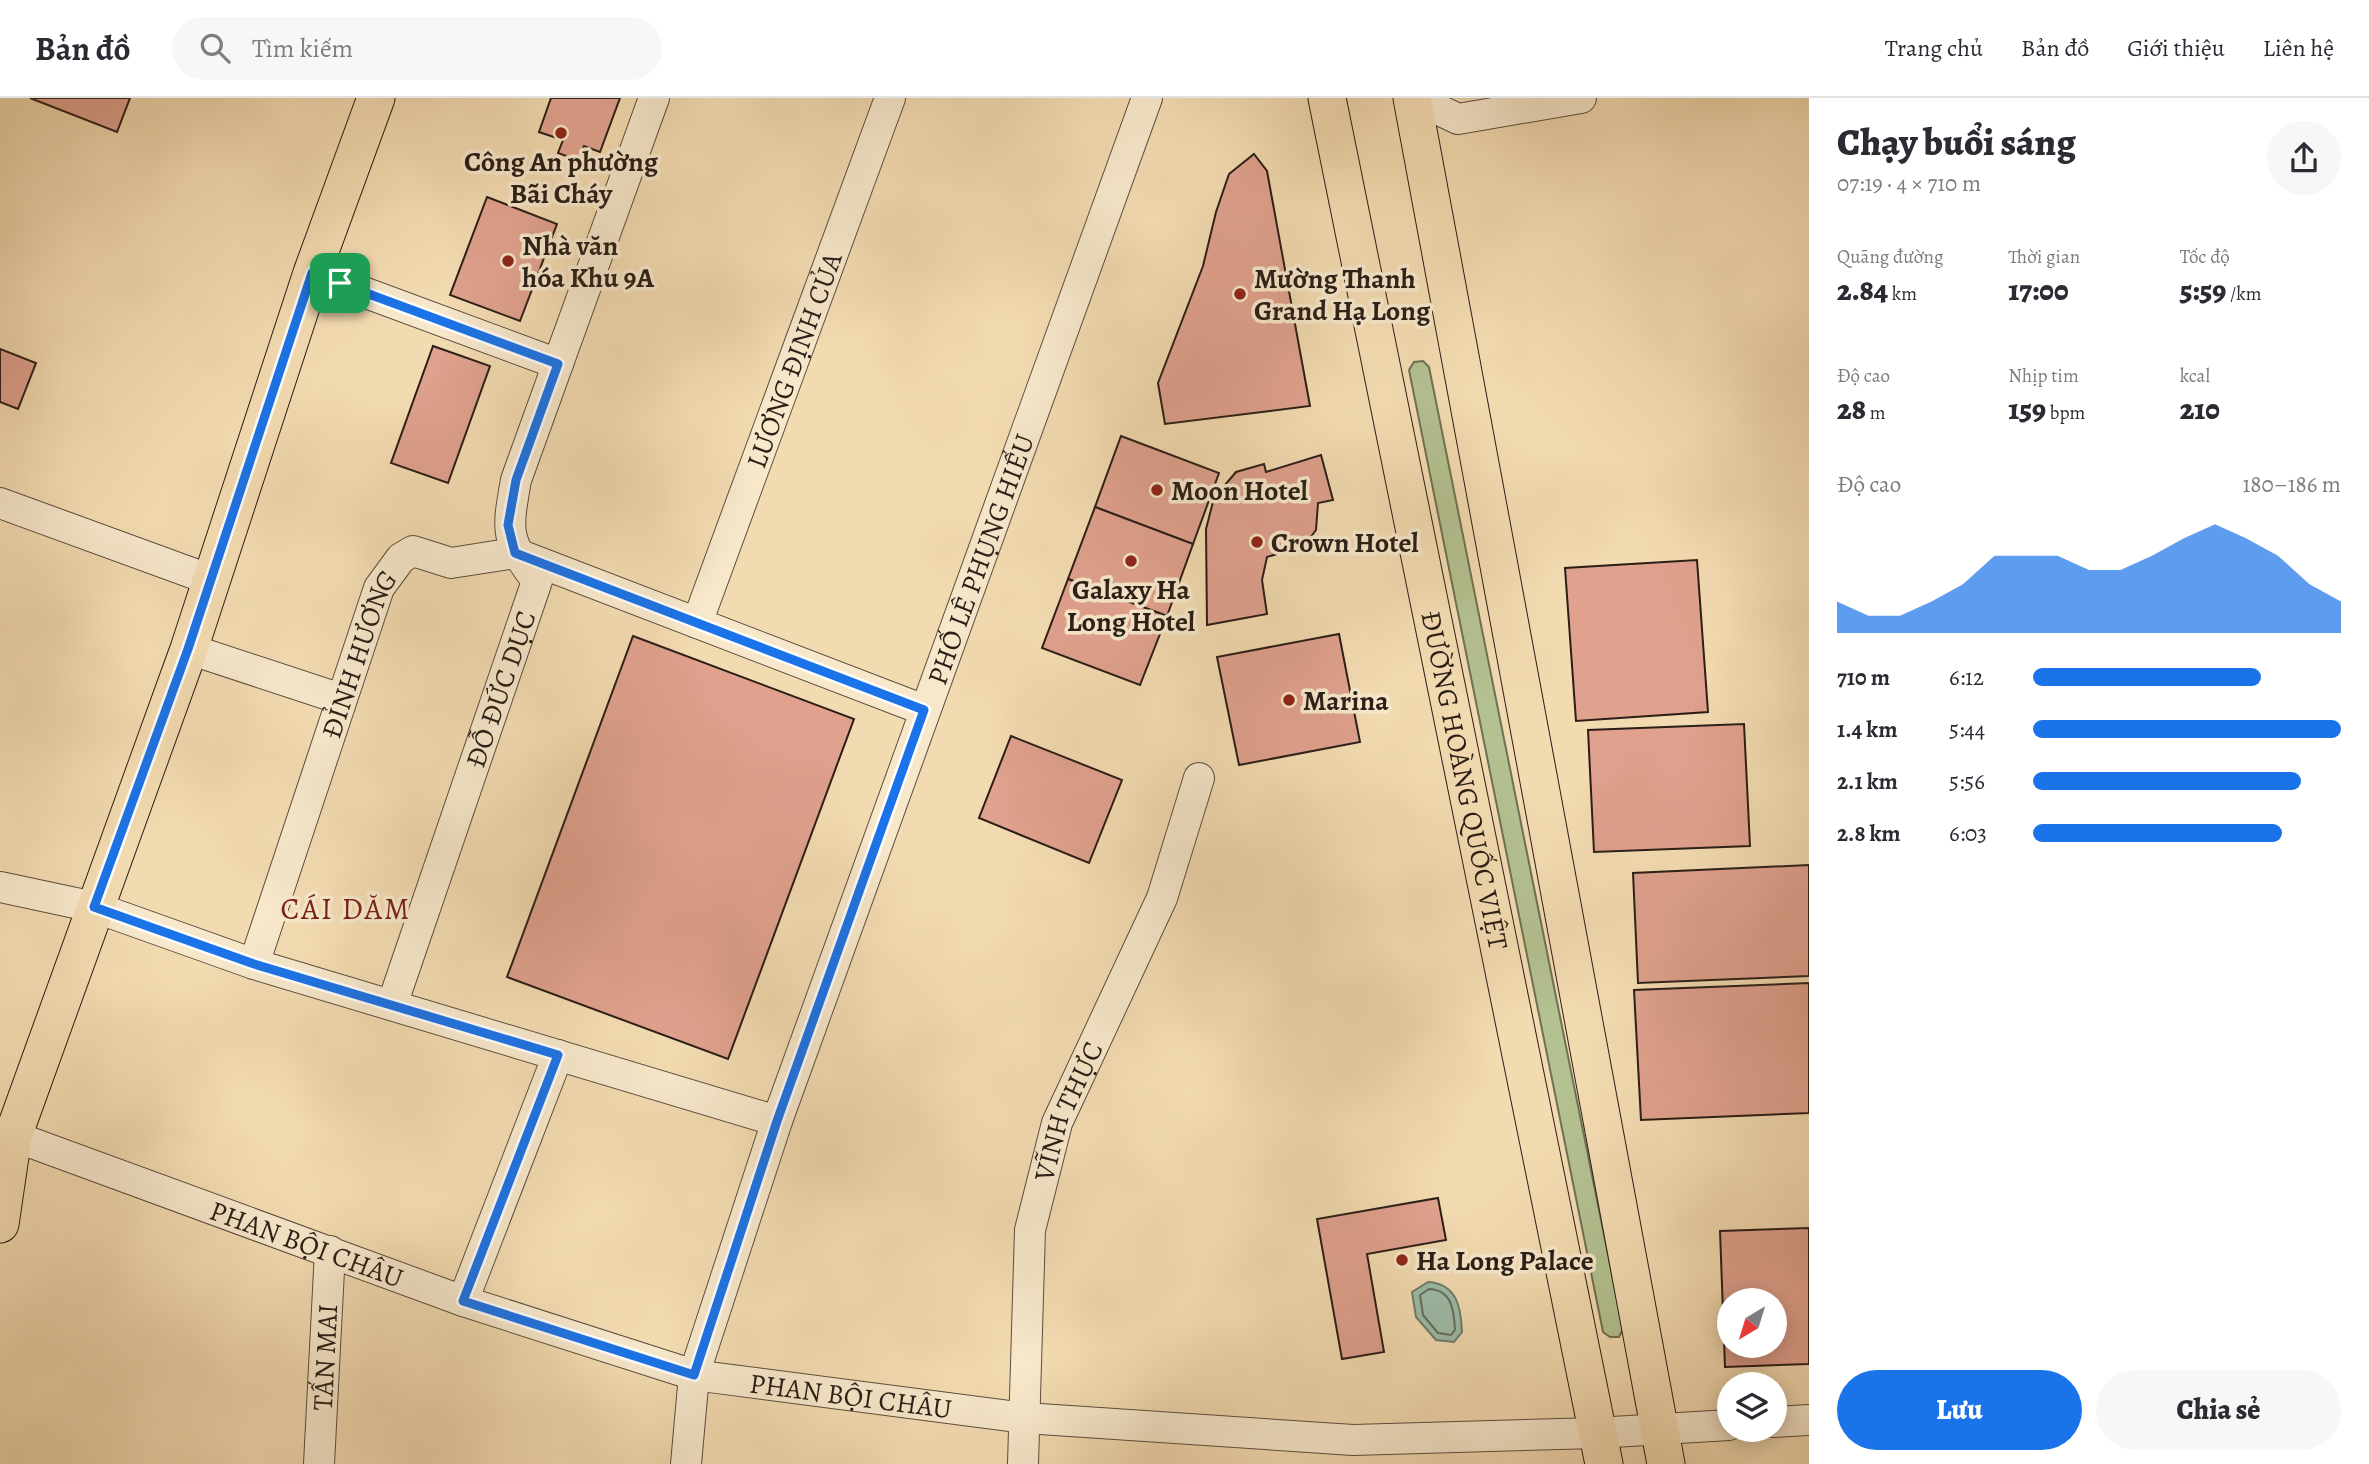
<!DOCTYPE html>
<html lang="vi">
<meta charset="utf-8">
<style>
body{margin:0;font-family:Alegreya,serif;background:#f7f7f7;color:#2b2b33;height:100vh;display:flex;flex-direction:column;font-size:26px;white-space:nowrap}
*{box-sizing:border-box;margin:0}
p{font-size:23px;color:#7c7c81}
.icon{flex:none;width:38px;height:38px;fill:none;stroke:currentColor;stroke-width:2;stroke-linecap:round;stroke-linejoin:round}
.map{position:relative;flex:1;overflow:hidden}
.panel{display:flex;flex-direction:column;background:#fff;width:560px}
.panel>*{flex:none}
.needle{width:46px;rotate:218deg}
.tools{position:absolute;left:1717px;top:1190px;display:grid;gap:14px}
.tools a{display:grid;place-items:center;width:70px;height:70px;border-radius:50%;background:#fff;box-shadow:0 4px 18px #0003;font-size:35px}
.pin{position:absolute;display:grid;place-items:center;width:60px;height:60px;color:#fff;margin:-30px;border-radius:14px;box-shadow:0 4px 10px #0006}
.round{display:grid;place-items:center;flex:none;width:74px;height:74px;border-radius:37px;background:#f7f7f7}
.overview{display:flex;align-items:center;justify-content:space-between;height:119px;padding:0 28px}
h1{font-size:38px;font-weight:800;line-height:52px}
.metrics{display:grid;grid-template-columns:repeat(3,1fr);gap:10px;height:119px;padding:7px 28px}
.metrics div{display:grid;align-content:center}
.metrics b{font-size:30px;font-weight:800}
.metrics small{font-size:19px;font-weight:400}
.metrics p{font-size:19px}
.chart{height:196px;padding:14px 28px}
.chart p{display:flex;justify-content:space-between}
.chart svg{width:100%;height:126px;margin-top:7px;fill:#1a73e8;opacity:.7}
.action{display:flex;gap:14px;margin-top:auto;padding:14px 28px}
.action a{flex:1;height:80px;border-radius:42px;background:#1a73e8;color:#fff;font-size:28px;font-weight:800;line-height:80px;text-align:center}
.action a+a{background:#f7f7f7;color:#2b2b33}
ul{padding:0 28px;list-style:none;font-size:23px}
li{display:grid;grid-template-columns:112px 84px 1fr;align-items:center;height:52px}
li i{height:18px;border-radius:9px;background:#1a73e8}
header{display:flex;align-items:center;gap:42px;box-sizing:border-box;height:98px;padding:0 35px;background:#fff;border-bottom:2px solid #e1e1e2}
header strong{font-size:33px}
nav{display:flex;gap:38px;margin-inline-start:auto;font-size:24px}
.search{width:490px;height:63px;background:#f7f7f7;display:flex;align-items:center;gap:18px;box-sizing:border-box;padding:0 24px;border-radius:38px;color:#7c7c81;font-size:26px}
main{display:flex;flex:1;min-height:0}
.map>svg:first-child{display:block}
</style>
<header>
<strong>Bản đồ</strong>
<div class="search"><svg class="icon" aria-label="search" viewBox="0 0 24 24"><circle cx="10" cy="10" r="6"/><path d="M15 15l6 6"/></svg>Tìm kiếm</div>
<nav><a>Trang chủ</a><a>Bản đồ</a><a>Giới thiệu</a><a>Liên hệ</a></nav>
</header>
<main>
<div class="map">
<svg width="1809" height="1366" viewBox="0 0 1809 1366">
<rect width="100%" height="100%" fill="#f3dbb1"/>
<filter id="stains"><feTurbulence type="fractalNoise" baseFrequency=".00286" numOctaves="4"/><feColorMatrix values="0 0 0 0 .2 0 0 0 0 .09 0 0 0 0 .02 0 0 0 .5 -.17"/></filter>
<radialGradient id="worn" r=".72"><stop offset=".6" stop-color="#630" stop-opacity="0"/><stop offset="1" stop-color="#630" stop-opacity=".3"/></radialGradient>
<path fill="#b4c191" stroke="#6f7054" stroke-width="2" d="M1423,263l6,6 194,962 -4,8h-9l-7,-5 -194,-962 5,-8z"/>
<path fill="#9dbca7" stroke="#6f7d6d" stroke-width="2" d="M1428,1184c29,2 33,25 34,50l-8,10 -18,-2 -20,-23 -4,-25z"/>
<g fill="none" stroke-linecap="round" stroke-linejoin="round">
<path stroke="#646d5f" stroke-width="2" d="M1429,1191c23,1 25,21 26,41l-4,5 -13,-2 -15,-18 -3,-20z"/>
</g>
<g fill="#e0a18e" stroke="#2a1e17" stroke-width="2" fill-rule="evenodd">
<path d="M30,0h100l-13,34z"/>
<path d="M551,0h69l-20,54 -16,-6 -5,15 -21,-8 5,-13 -24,-8z"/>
<path d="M1254,56l13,17 43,235 -145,18 -7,-41 45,-117 13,-54 13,-38z"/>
<path d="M487,99l70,27 -37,97 -70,-26z"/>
<path d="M433,248l57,20 -42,117 -57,-20z"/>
<path d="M0,251l36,14 -18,46 -18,-7z"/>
<path d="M1121,338l98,37 -26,71 -98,-37z"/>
<path d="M1321,357l12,45 -15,3 -2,27 -12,16 -37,11 -5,23 5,34 -60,11 -1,-96 8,-31 22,-26 28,-8 2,8z"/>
<path d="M1095,409l98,37 -26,72 -99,-37z"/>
<path d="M1697,462l11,152 -132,9 -11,-153z"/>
<path d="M1068,481l99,37 -27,69 -98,-37z"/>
<path d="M1339,536l21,108 -121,23 -22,-108z"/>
<path d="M633,538l221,83 -126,340 -221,-82z"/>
<path d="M1744,626l6,122 -156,6 -6,-122z"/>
<path d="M1011,638l111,44 -33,83 -110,-45z"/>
<path d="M1809,767v111l-171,7 -5,-110z"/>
<path d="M1809,885v130l-168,7 -7,-130z"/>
<path d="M1438,1100l8,42 -79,14 17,98 -42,7 -25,-140z"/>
<path d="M1809,1130v136l-84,3 -5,-136zM1729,1202h45v46h-45z"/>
</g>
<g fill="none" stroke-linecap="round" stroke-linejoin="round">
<g stroke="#5c4d3e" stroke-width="32">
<g id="minor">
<path d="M1414,0l44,21 123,-21"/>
<path d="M312,175l246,91"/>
<path d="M0,405l211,77"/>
<path id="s1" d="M697,525l193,-525"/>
<path d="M189,551l152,50"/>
<path d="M0,789l94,20 160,57 523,157"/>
<path id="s2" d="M254,866l125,-376 22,-30 12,-7 38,12 64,-10 409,157"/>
<path id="s3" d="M392,907l145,-424c-32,-42 -30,-50 -21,-101l138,-382"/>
<path id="s4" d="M13,1038l450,165 231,74 331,43 328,22 243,-7 133,-8"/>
<path d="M463,1203l95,-246"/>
<path d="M1774,1324l35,-2"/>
<path id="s5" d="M319,1366l11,-213"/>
<path id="s6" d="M686,1366l8,-89 83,-254 370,-1023"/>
<path id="s7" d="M1023,1366l7,-234 27,-107 105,-225 37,-120"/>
</g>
</g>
<g stroke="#2a1e17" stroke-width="39">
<g id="major">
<path id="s8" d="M1327,0l277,1366"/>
<path d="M1412,0l254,1366"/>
<path d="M0,1126l13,-88 176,-487 123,-376 64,-175"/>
</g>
</g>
<use href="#minor" stroke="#f7e8cc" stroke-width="30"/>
<use href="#major" stroke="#f3dbb1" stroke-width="37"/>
</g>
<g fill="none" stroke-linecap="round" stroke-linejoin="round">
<g stroke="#fff" stroke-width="14">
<path id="route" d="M312,175l246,91 -42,116 -8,45 7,28 409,157 -147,411 -83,254 -231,-74 95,-246 -304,-91 -160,-57 94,-258z"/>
</g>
<use href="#route" stroke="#1a73e8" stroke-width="9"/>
</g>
<g fill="#8f2418" stroke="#f7e8cc" stroke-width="2.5">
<circle cx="561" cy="35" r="7"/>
<circle cx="508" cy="163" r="7"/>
<circle cx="1240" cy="196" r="7"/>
<circle cx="1157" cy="392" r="7"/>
<circle cx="1257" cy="444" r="7"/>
<circle cx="1131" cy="463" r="7"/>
<circle cx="1289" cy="602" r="7"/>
<circle cx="1402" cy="1162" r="7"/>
</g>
<g text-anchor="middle" stroke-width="7" stroke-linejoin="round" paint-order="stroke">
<g font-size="28" font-weight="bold" fill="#2a1e17" stroke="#f7e8cc" text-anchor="start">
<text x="561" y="73" text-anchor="middle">Công An phường<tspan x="561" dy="32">Bãi Cháy</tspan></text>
<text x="522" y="157">Nhà văn<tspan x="522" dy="32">hóa Khu 9A</tspan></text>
<text x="1254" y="190">Mường Thanh<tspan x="1254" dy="32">Grand Hạ Long</tspan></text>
<text x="1171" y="402">Moon Hotel</text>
<text x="1271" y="454">Crown Hotel</text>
<text x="1131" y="501" text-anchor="middle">Galaxy Ha<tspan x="1131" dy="32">Long Hotel</tspan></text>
<text x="1303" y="612">Marina</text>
<text x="1416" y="1172">Ha Long Palace</text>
</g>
<g font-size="28" fill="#2a1e17" stroke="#f7e8cc">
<text dy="10" stroke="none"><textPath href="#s1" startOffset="280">LƯƠNG ĐỊNH CỦA</textPath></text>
<text dy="10" stroke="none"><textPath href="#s6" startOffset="954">PHỐ LÊ PHỤNG HIỂU</textPath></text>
<text dy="10" stroke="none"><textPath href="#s2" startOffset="327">ĐỈNH HƯƠNG</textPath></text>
<text dy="10" stroke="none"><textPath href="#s3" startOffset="334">ĐỖ ĐỨC DỤC</textPath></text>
<text dy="10" stroke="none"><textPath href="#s8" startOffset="696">ĐƯỜNG HOÀNG QUỐC VIỆT</textPath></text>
<text dy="10" stroke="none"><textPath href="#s7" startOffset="359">VĨNH THỰC</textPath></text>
<text dy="10" stroke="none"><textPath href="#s4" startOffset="313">PHAN BỘI CHÂU</textPath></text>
<text dy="10" stroke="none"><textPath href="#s5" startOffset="107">TẤN MAI</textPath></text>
<text dy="10" stroke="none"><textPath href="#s4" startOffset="880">PHAN BỘI CHÂU</textPath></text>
</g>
<g font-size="30" letter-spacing="2" fill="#7a1f14" stroke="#f7e8cc">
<text x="346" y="821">CÁI DĂM</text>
</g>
</g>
<rect width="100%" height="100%" filter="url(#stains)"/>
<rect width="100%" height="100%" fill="url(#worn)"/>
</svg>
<div class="tools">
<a><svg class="needle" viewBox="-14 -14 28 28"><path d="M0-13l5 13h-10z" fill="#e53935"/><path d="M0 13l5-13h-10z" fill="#7c7c81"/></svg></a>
<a><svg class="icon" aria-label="layers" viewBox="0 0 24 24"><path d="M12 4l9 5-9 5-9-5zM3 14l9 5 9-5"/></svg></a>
</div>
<div class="pin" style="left:340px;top:185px;background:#1e9e55"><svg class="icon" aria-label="arrive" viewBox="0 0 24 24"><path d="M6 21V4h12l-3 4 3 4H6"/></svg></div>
</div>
<section class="panel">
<div class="overview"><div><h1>Chạy buổi sáng</h1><p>07:19 · 4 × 710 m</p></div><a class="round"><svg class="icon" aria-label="share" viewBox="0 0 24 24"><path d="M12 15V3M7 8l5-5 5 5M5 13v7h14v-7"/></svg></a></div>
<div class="metrics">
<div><p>Quãng đường</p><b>2.84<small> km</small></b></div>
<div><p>Thời gian</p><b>17:00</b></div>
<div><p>Tốc độ</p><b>5:59<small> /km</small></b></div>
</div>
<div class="metrics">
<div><p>Độ cao</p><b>28<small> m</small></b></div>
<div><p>Nhịp tim</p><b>159<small> bpm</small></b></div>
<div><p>kcal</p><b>210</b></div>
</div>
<div class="chart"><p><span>Độ cao</span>180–186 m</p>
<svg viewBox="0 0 160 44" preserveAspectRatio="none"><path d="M0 44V33L10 38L20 38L30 33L40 27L50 17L60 17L70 17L80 22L90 22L100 17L110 11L120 6L130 11L140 17L150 27L160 33V44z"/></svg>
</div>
<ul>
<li><b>710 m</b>6:12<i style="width:74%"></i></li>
<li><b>1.4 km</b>5:44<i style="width:100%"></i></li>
<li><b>2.1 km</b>5:56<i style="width:87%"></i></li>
<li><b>2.8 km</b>6:03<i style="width:81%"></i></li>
</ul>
<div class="action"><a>Lưu</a><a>Chia sẻ</a></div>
</section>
</main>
